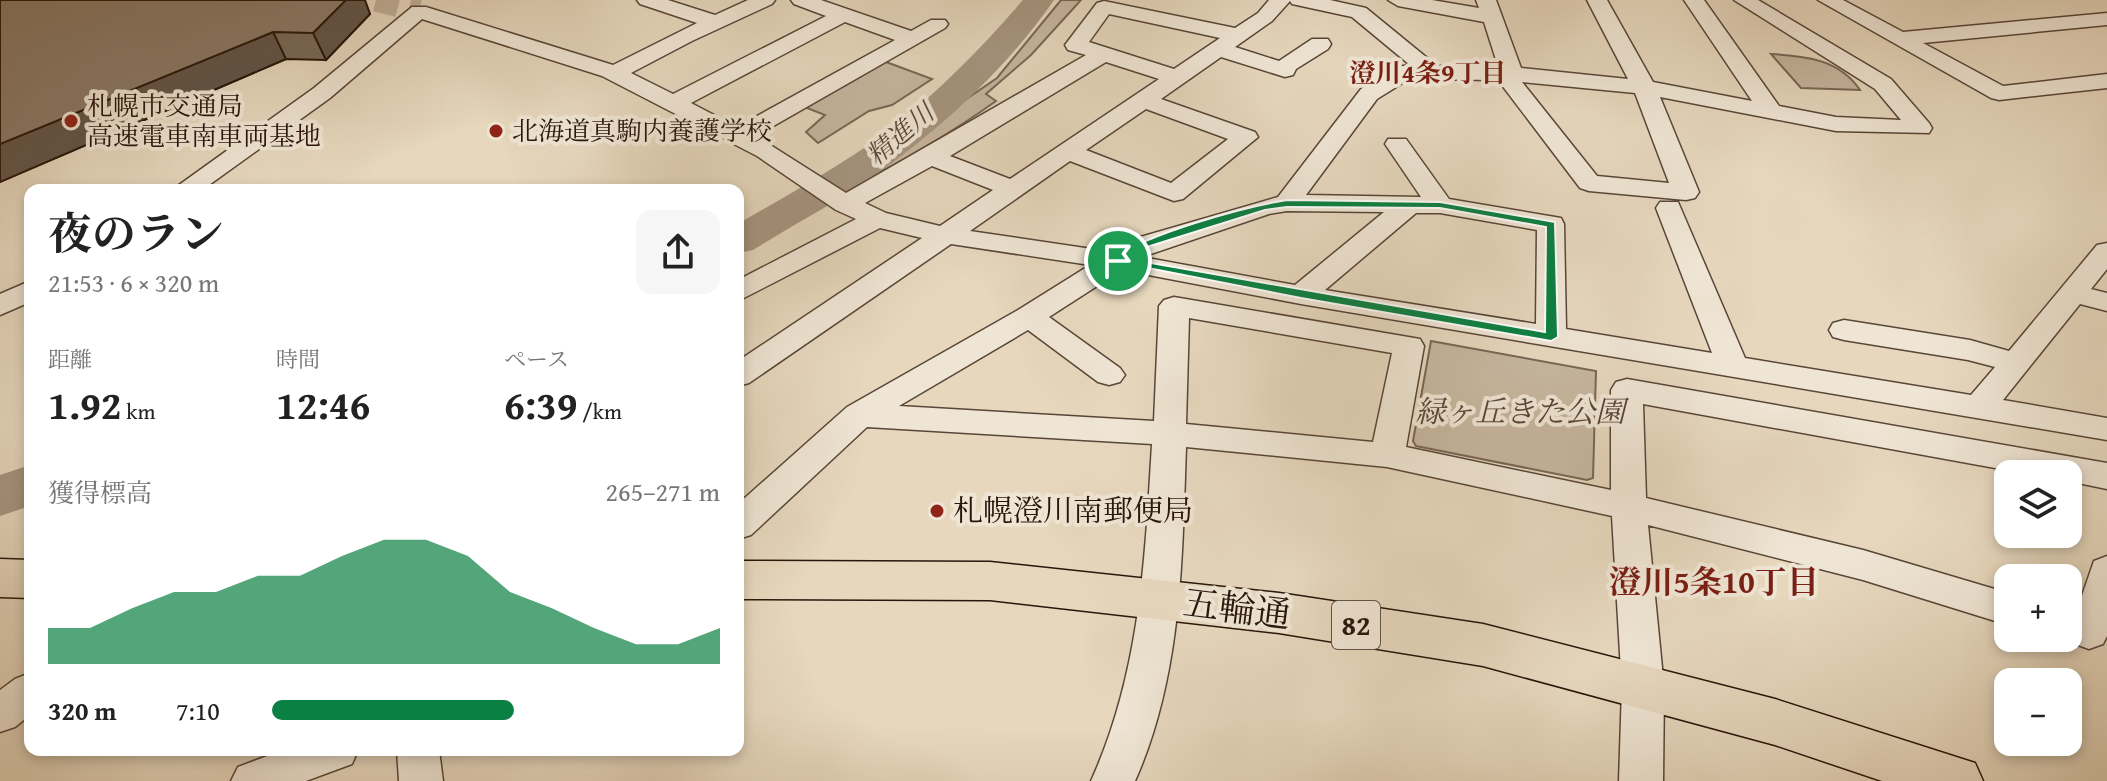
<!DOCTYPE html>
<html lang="ja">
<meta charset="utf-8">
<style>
body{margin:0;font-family:"Gentium Book Plus","Noto Serif JP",serif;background:#f6f6f6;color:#222;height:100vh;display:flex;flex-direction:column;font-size:30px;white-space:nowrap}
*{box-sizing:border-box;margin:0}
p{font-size:26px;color:#767676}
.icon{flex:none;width:44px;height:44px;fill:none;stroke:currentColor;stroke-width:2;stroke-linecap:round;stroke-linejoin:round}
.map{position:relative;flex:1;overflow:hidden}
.drawer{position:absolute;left:24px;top:184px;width:720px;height:572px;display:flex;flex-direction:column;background:#fff;border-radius:16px;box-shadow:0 4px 12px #0003}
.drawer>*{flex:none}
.tools{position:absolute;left:1994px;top:460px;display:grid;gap:16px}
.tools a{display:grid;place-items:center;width:88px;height:88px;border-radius:16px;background:#fff;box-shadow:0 4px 12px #0003;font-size:40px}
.pin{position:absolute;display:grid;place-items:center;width:68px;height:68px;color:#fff;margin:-34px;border:4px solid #fff;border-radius:50%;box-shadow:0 2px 8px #0007}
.round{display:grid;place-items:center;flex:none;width:84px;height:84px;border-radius:16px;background:#f6f6f6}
.overview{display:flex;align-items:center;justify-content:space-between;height:136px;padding:0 24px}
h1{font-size:44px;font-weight:700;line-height:60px}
.stats{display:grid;grid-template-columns:repeat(3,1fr);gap:12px;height:136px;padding:8px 24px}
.stats div{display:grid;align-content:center}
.stats b{font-size:40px;font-weight:700}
.stats small{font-size:22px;font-weight:400}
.stats p{font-size:22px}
.chart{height:224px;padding:16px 24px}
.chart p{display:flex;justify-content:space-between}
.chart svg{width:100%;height:144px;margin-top:8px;fill:#0b8043;opacity:.7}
ul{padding:0 24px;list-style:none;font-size:26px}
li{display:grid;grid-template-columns:128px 96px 1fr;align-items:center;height:60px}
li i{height:20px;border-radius:10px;background:#0b8043}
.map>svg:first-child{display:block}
</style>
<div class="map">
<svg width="2107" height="781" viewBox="0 0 2107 781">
<rect width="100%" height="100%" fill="#e6d7bd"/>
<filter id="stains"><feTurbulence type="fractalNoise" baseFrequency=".0025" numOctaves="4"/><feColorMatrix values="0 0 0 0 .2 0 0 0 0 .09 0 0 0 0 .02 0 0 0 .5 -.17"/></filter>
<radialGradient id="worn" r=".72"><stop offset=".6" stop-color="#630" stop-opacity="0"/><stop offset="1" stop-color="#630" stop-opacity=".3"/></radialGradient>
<g fill="#c6b69f" stroke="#786655" stroke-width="2">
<path d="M1061,0h20l-50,55 -45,39 10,7c-47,34 -97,62 -148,88l-7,-4 156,-107z"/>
<path d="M1771,54c34,2 68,5 89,36l-59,-2z"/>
<path d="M878,59l54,20 -40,26 -23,6 -51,32 -12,-11 19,-17 -28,-11z"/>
<path d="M1431,341l165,30 -3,107 -6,2 -171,-34 -3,-5z"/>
</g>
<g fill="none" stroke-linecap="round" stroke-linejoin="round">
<g fill="#a69580" fill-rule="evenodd">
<path d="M1023,0h31c-44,64 -107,123 -170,169 -41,30 -88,54 -131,81l-15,3v-29c39,-23 79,-45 117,-70 63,-41 119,-97 168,-154z"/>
<path d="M30,465v41l-30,10v-41z"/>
</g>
<path stroke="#c0b099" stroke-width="23" stroke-dasharray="23 11" stroke-linecap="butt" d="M376,0l43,11"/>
<g stroke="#584638" stroke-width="3">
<g id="minor">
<path d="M637,0h31l47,15 33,-15h27l-3,4 -80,37 -61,32 42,21 153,-78 -32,-12 -3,-4h30l90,31 20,-11h14l3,4 -3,4 -189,108 90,57 240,-138 -18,-5 -3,-5 32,-42 7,-2 131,27 23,-15 11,-13h61l36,8 71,58h61l-14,-44 -86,-16 -10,-6h44l47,8 -3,-8h20l25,68 107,11 -41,-79h20l46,82 99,19 -68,-101h20l75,106 57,11 65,3 -26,-31 -141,-89h24l133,79 38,44 3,5 -3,5 -93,-2 -176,-34 39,95 -4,6 -9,2 -97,-9 -9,-3 -82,-108 -89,-1 -32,20 -71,96 115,2 -36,-53 3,-5h18l43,60 112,19 3,6 2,105 146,24 -56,-145 4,-6h18l67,156 226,37 24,-28 -27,-7 -124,-20 -11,-3 -4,-7 4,-7 11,-3 126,20 39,11 88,-106 10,-2v26l-16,20 16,4v18l-27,-7 -77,96 104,18v22l-806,-136 -179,-34 -73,47 71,51 5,7 -5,7 -11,3 -11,-3 -70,-52 -129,76 255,15 5,-115 5,-6 10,-3 246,42 4,7 -18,101 205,43v-100l5,-8 11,-3 480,84v26l-39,-8v-7h-40l-385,-70 3,94 217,52 145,43v32l-145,-45 -215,-55 16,163 -1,93h-44l3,-93 -10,-172 -225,-49 -201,-20c-4,113 -4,229 -51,334h-44c49,-108 54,-220 61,-337l-285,-17 -116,108 -13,4v-35l109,-97 171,-97 72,-45 -139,-21 -202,139 -11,3v-25l184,-123 -42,-10 -142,73v-21l118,-61 -20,-9 -79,-54 -155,-80 -180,-57 -92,79 -128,92h-30l142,-102 98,-81h14l187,58 84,-42 -57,-19zM1290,1l2,3 60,13 58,48 -14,2 -35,22 -83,108 -148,43 -18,12 -142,-21 100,-70 104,40 9,-2 75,-62 -3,-5 -94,-33 60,-42 64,20 8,-2 3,-6 32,-20 3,-5 -3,-5h-16l-33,22 -44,-14 37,-26zM1109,14l111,24 -46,31 -85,-27zM845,22l50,18 -158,87 -46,-24zM1106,62l53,17 -149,100 -60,-23zM1522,82l113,11 34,90 -72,-7zM1146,109l82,30 -57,44 -85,-33zM932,166l61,24 -53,36 -54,-13 -21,-10zM1287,211l97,1 -89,73 -153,-28 127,-43zM1416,213h24l97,17 -1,94 -211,-34zM1189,318l203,35 -19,89 -187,-18z"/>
<path d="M1818,0h25l60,32 204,-19v12l-184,18 80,43 104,-12v14l-108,12 -8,-2z"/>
<path d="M30,281v21l-30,13v-21z"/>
<path d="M2107,556v80l-4,8 -14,5 -14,-5 -6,-11 25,-72z"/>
<path d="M30,673v42l-15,12 -15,5v-42l15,-11z"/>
<path d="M283,750h75l-6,14 -46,17h-75l7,-14z"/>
<path d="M397,750h42l4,31h-44z"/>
</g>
</g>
<g stroke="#29150b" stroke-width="3">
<g id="major">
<path d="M0,559l30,1v38l-30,-1z"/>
<path d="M738,561l252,1 289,31 204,31 292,75 200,64 8,18h-101l-107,-36 -292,-79 -204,-33 -289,-33 -252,-1z"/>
</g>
</g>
<use href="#minor" fill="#efe5d4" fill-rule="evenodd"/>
<use href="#major" fill="#e6d7bd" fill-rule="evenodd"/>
</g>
<path fill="#786959" stroke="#29150b" stroke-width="2" d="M0,0h364l6,14 -44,46 -40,-1 -286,123z"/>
<g fill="#615549" stroke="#29150b" stroke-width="2">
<path d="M343,0h22l5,14 -44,46 -13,-27z"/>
<path d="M273,32l13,27 -286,123v-38z"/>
</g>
<path fill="#8b7a68" stroke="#29150b" stroke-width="2" d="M0,0h346l-33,33 -40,-1 -273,112z"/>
<path fill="#0b8043" stroke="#fff" stroke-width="2" fill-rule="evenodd" d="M1287,200l153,2 115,20 3,115 -7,4 -250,-43 -189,-37c27,-26 136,-55 175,-61zM1287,207l153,1 106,19 -1,105 -417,-73 16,-11 121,-38z"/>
<g fill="#8f2418" stroke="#efe5d4" stroke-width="3">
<circle cx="71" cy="121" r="8"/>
<circle cx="496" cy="131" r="8"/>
<circle cx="937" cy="511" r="8"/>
</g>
<g text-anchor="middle" stroke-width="8" stroke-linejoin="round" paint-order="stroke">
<g font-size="26" font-weight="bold" fill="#7a1f14" stroke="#efe5d4">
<text x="1428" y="82">澄川4条9丁目</text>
</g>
<g font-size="26" fill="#29150b" stroke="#efe5d4" text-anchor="start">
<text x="87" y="115">札幌市交通局<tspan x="87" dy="30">高速電車南車両基地</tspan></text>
<text x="512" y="140">北海道真駒内養護学校</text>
</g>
<g font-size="26" font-style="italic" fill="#5b483a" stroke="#efe5d4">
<text transform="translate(900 134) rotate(-40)" y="9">精進川</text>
</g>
<rect fill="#efe5d4" stroke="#645347" stroke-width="2" x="1332" y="601" width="48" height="48" rx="6"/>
<g font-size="28" font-weight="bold" fill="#29150b">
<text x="1356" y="635">82</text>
</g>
<g font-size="30" font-style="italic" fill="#584537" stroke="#efe5d4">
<text x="1520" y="422">緑ヶ丘きた公園</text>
</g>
<g font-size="30" fill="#29150b" stroke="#efe5d4" text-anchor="start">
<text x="953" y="521">札幌澄川南郵便局</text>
</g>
<g font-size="32" font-weight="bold" fill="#7a1f14" stroke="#efe5d4">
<text x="1714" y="593">澄川5条10丁目</text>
</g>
<g font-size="36" fill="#29150b" stroke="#efe5d4">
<text transform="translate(1237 608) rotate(7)" y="13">五輪通</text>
</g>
</g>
<rect width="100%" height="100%" filter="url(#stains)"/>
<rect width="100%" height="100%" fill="url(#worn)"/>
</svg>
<div class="tools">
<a><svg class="icon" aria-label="layers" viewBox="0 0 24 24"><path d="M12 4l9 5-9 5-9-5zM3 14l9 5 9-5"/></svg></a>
<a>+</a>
<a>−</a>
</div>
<div class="pin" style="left:1118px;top:261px;background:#1e9e55"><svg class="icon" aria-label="arrive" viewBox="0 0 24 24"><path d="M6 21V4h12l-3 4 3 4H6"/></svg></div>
<section class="drawer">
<div class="overview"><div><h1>夜のラン</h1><p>21:53 · 6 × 320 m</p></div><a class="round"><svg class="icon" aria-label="share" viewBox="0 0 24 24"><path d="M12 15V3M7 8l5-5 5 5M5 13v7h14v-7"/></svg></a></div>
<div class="stats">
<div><p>距離</p><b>1.92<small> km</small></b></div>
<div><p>時間</p><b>12:46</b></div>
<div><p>ペース</p><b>6:39<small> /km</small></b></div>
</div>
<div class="chart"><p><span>獲得標高</span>265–271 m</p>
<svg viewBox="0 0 160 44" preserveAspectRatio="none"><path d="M0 44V33L10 33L20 27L30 22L40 22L50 17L60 17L70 11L80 6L90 6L100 11L110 22L120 27L130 33L140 38L150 38L160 33V44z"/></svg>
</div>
<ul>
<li><b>320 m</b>7:10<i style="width:54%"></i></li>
</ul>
</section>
</div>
